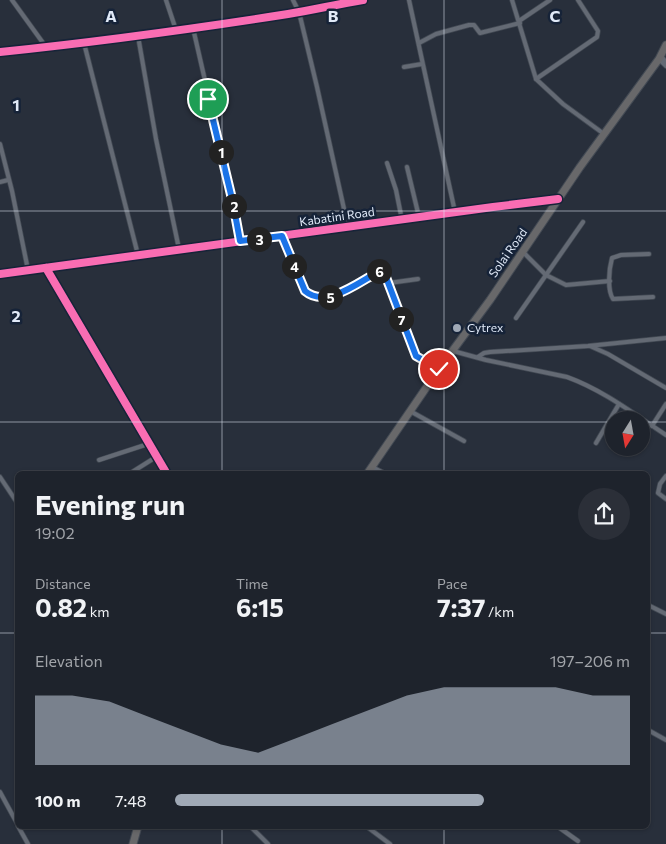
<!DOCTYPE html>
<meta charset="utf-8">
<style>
body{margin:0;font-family:Commissioner,sans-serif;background:#2b2f38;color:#f1f3f6;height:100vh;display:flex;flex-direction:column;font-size:19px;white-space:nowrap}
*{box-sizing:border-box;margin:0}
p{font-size:16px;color:#a1a4a9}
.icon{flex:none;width:28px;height:28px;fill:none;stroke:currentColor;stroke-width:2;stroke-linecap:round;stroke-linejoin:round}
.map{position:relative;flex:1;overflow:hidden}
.sheet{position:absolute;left:15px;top:471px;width:635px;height:358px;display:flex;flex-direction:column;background:#1e232c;border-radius:8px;box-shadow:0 1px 4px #0004,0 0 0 1px #3c4048}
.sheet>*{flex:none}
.needle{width:32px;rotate:191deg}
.controls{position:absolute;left:605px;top:411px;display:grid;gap:10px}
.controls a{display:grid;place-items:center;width:45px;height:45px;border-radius:50%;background:#1e232c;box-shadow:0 1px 4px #0004,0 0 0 1px #3c4048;font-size:25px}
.pin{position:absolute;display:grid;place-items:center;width:42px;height:42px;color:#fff;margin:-21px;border:2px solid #fff;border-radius:50%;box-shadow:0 1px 5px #0007}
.km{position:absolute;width:25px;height:25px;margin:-12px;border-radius:50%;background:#222;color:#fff;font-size:14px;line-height:25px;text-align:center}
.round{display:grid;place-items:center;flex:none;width:52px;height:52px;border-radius:26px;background:#2b2f38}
.overview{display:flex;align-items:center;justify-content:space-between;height:85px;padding:0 20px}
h1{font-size:28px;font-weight:700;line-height:38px}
.metrics{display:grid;grid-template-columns:repeat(3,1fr);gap:8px;height:85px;padding:5px 20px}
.metrics div{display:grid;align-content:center}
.metrics b{font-size:25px;font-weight:700}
.metrics small{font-size:14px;font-weight:400}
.metrics p{font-size:14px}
.chart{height:140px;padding:10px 20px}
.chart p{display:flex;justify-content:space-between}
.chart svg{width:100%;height:90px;margin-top:5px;fill:#a0a9b6;opacity:.7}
ul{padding:0 20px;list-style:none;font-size:16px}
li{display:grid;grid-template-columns:80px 60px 1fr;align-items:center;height:38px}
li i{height:12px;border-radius:6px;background:#a0a9b6}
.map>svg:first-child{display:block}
</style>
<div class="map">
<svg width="666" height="844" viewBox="0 0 666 844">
<rect width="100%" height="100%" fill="#282f3b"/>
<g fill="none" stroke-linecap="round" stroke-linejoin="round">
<g stroke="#434a54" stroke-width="5.5">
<g id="minor">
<path d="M12,0l34,47"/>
<path d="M166,0l10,30"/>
<path d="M293,0l6,12 18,75 31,140"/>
<path d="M409,0l46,212"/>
<path d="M512,0l24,79 27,25 41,30"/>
<path d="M519,21l31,-21"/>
<path d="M193,28l40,175 7,38"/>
<path d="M138,36l18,103 23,110"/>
<path d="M84,43l54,212"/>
<path d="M419,43l17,-9 33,-9h5l6,8 40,-10"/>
<path d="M0,52c96,-10 192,-23 288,-38 25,-4 50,-10 75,-14"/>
<path d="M660,55l6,7"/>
<path d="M659,59l7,7"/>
<path d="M404,67l18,-3"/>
<path d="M536,79l61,-42 1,-6 -20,-31"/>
<path d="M0,144l12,47 16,79"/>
<path d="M387,163l9,27 6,30"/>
<path d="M407,167l12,50"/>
<path d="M0,182l8,-2"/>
<path d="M282,236l23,55c21,18 54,-9 73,-19h6l32,84 23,13"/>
<path d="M523,252l23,23 20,10 44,-4"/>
<path d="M649,254l-28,1 -9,3c-3,11 -5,32 1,41l40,-2"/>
<path d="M46,268l121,206"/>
<path d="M0,274l493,-67 65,-8"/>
<path d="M389,283l29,-4"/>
<path d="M516,318l67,-96"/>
<path d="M590,346l18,8 58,34"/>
<path d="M453,351l33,9 81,17c36,13 67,37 99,58"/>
<path d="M478,357l6,-4 6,-1 98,-6 78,-8"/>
<path d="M410,411l54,30"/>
<path d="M652,426l14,-22"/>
<path d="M596,443l23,-39"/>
<path d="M99,460l49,-16"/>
<path d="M372,467l14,7"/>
<path d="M129,474l27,-17"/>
<path d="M666,476l-6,8 -2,9 8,6"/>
<path d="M0,477l18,27"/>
<path d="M648,605l18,9"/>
<path d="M648,730l18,10"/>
<path d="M0,792l18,33"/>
<path d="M18,826l10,18"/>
<path d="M250,826l18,18"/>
<path d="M366,826l24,18"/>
<path d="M557,826l21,15"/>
</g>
</g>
<g stroke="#434a54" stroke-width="9">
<g id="trunk">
<path d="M367,474l72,-105 51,-69 90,-133 79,-108 7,-14"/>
<path d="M133,844l5,-18"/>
</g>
</g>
<use href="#minor" stroke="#646a74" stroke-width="4"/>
<use href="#trunk" stroke="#68686a" stroke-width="7"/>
<g stroke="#162338" stroke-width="11">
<g id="cycleway">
<path d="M0,52c96,-10 192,-23 288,-38 25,-4 50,-10 75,-14"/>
<path d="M46,268l121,206"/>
<path d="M0,274l493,-67 65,-8"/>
</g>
</g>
<use href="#cycleway" stroke="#f96db3" stroke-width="8"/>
</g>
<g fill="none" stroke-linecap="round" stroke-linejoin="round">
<g stroke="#fff" stroke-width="10">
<path id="route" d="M208,99l25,104 7,38 42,-5 23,55c21,18 54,-9 73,-19h6l32,84 23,13"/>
</g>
<use href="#route" stroke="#1a73e8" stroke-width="6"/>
</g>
<path fill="none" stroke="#e1eaf8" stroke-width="1" stroke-opacity="0.55" d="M222,0v474M444,0v474M0,211h666M0,422h614M641,422h25M0,633h18M648,633h18M222,826v18M444,826v18"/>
<circle fill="#a0a9b6" stroke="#162338" stroke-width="2" cx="457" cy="328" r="5"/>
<g text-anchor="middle" stroke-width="5" stroke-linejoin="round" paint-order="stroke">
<g font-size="12" fill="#e1eaf8" stroke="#162338">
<text transform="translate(337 217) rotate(-8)" y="4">Kabatini Road</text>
<text transform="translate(508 253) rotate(-55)" y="4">Solai Road</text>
</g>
<g font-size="12" fill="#e1eaf8" stroke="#162338" text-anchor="start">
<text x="467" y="332">Cytrex</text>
</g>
</g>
<g font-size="16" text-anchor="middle" font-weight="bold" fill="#e1eaf8" stroke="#162338" stroke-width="5" stroke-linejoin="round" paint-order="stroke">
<text x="111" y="22">A</text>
<text x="333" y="22">B</text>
<text x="555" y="22">C</text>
<text x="16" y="111">1</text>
<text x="16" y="322">2</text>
</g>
</svg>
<div class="controls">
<a><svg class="needle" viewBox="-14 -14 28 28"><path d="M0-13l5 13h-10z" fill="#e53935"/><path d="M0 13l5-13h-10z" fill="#a1a4a9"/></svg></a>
</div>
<div class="pin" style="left:208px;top:99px;background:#1e9e55"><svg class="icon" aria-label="arrive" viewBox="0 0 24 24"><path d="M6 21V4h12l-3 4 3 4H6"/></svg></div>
<div class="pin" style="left:439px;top:369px;background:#d93025"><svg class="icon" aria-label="check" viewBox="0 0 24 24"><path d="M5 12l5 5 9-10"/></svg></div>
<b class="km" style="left:221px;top:152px">1</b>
<b class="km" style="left:234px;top:206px">2</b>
<b class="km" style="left:259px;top:239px">3</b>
<b class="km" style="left:294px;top:266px">4</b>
<b class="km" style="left:330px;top:297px">5</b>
<b class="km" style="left:379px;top:271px">6</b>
<b class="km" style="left:401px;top:319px">7</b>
<section class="sheet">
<div class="overview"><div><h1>Evening run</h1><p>19:02</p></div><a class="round"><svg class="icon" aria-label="share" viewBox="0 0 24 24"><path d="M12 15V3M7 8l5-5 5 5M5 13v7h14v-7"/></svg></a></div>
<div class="metrics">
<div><p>Distance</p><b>0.82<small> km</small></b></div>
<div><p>Time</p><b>6:15</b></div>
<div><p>Pace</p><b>7:37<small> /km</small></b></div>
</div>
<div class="chart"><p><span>Elevation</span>197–206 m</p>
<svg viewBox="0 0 160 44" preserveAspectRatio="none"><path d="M0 44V10L10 10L20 13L30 20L40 27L50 34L60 38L70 31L80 24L90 17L100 10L110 6L120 6L130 6L140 6L150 10L160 10V44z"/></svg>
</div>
<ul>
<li><b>100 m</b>7:48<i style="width:68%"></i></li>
</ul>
</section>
</div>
